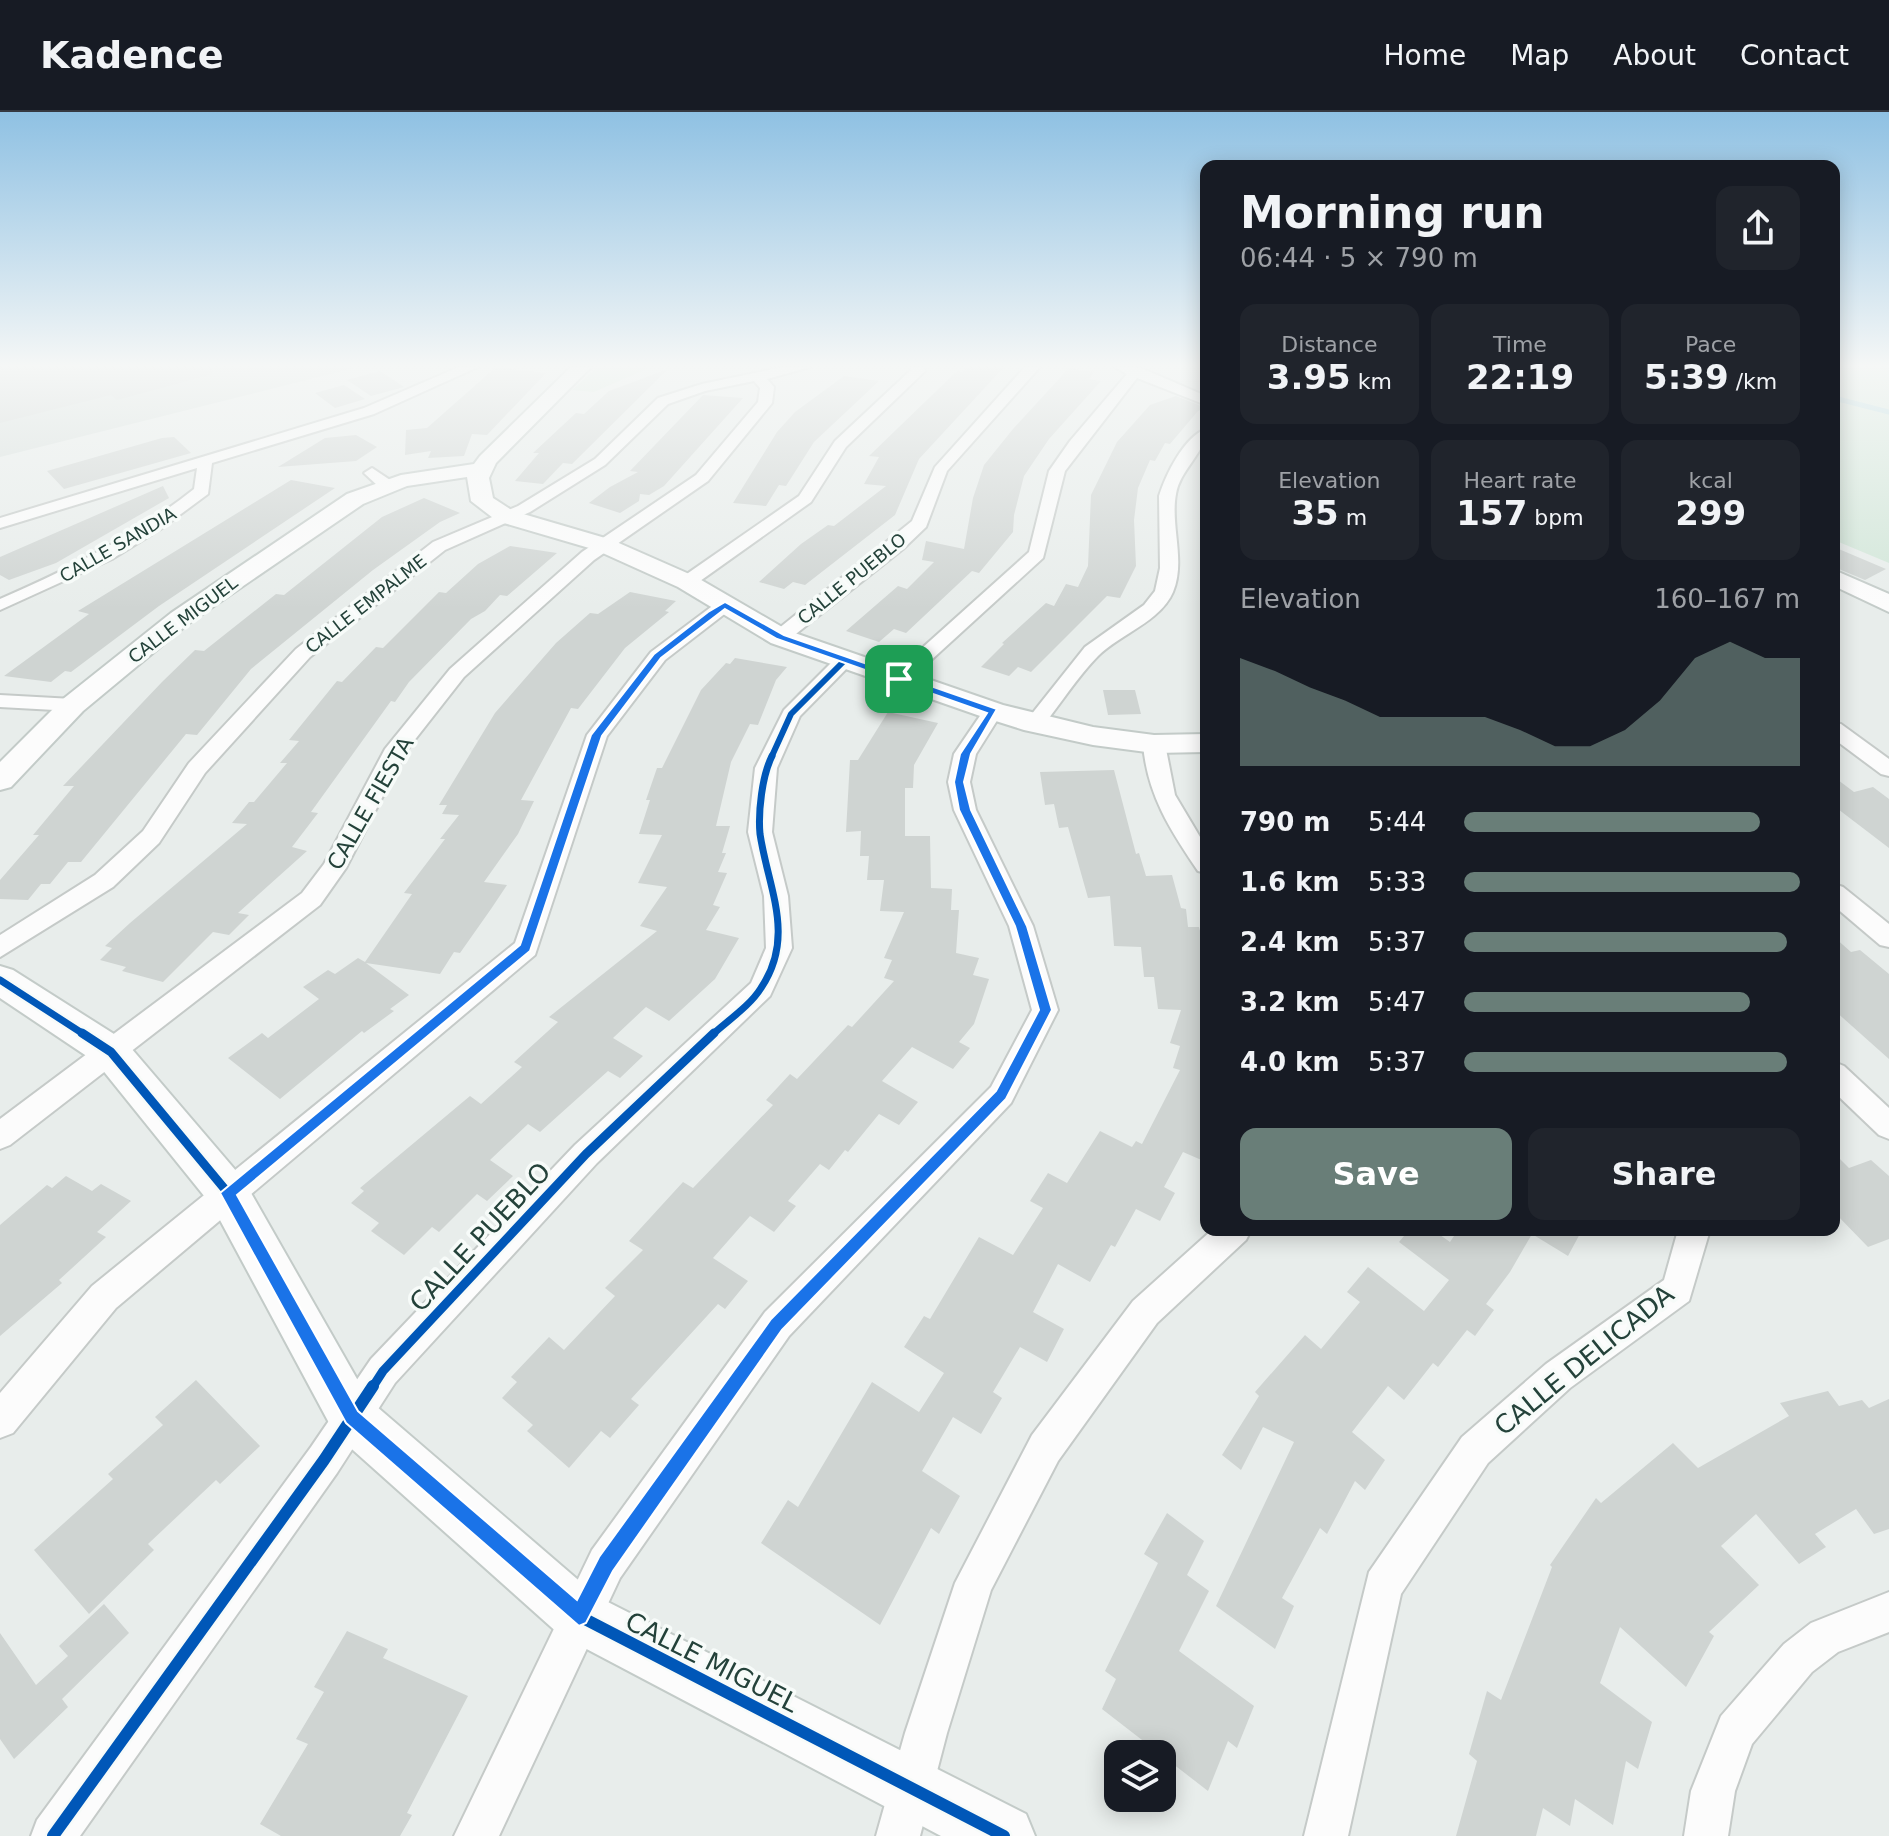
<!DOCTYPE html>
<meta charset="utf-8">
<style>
body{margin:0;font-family:"DejaVu Sans",sans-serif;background:#20242c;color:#f1f3f6;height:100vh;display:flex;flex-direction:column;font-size:30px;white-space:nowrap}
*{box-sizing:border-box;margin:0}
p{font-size:26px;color:#9ea1a6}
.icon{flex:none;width:44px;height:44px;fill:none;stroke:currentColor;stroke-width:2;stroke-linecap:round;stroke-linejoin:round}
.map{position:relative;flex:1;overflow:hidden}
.details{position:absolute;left:1200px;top:48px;width:640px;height:1076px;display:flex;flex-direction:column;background:#171b24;border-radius:16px;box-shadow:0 4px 20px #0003}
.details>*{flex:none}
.controls{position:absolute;left:1104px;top:1628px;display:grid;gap:16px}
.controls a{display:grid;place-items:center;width:72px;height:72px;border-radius:16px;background:#171b24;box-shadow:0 4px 20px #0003;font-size:40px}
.pin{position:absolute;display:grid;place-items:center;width:68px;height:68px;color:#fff;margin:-34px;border-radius:16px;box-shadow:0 4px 12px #0006}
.round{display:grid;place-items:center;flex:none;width:84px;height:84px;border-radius:16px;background:#20242c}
.summary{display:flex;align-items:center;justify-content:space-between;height:136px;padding:0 40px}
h1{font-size:44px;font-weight:700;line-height:60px}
.figures{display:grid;grid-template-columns:repeat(3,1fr);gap:12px;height:136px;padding:8px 40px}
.figures div{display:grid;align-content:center;border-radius:16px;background:#20242c;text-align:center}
.figures b{font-size:34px;font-weight:700}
.figures small{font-size:22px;font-weight:400}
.figures p{font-size:22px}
.chart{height:224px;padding:16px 40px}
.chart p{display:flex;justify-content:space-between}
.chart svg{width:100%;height:144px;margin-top:8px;fill:#697e78;opacity:.7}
.primary-button{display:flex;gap:16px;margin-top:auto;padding:16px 40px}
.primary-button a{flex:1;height:92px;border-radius:16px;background:#697e78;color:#fff;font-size:32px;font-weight:700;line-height:92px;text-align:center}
.primary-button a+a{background:#20242c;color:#f1f3f6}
ul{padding:0 40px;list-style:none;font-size:26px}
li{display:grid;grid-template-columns:128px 96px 1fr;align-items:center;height:60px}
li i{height:20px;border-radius:10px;background:#697e78}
header{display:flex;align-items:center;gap:48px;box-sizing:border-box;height:112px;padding:0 40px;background:#171b24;border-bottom:2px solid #363941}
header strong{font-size:38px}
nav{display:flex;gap:44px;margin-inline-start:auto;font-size:28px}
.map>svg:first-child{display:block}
</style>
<header>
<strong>Kadence</strong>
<nav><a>Home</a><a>Map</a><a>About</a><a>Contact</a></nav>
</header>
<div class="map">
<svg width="1889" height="1724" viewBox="0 0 1889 1724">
<rect width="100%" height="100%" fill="#e8edeb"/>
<path fill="#d6dedb" d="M0,255h358l-358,90z"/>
<g fill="#d1e6d8">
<path d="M598,255h53l-57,25 -22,-2z"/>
<path d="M1834,255h55v196l-55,-23z"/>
</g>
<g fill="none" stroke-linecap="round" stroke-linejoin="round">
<path stroke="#a9d4db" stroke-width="5" d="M1834,286l55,14"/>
</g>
<g fill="#cfd4d2">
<path d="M0,255h212l1,7 -96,26 -6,-5 -111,28z"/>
<path d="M496,255l50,6 -59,62 -15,-1 -8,22 -36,2 3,-7 -26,4 1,-25 21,-2z"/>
<path d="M968,255h36l-85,92 -24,56 -90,70 -12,-3 -9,7 -25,-7 42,-38 27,-19 6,1 52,-40 -22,-2 15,-27 -10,-1 88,-85 5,1z"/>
<path d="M1069,256l25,4 -5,7 12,2 -52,58 -25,37 -10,39 -1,17 -34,41 -7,-2 -66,62 -12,-4 -15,13 -33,-11 52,-45 9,3 27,-27 -12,-2 4,-19 38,8 9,-51 11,-33 29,-36z"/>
<path d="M668,257l-96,95 -9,-1 -20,21 -28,-3 24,-28h-6l43,-40 8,1 25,-23z"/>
<path d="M380,259l24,16 -33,9 -24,-16z"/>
<path d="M844,264l35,5 -65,61 -28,44 -7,-1 -13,21 -33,-3 44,-71 18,-20z"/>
<path d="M344,273l21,14 -30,9 -20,-15z"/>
<path d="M703,283l40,3 -79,88 -15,9 -9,-1 -1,7 -19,12 -31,-10 21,-16 28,-15 -8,-1z"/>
<path d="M1176,284l30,12 -8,3 -28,33 -5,-1 -10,18 -5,-1 -12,28 -4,32 2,46 -16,32 -13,-2 -76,76 -13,-5 -9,9 -28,-9 23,-23 -2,-1 44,-40 8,3 12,-22 12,3 10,-21 3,-71 26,-53 33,-37z"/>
<path d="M356,323l21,12 -21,14 -78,6 47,-29z"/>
<path d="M174,325l17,16 -127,36 -17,-18 115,-33z"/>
<path d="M291,368l44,8 -176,118 -88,66 -6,-1 -14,11 -47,-6 85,-62 -11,-3z"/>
<path d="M163,374l6,12 -113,65 -47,17 -9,-5v-18z"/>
<path d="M424,386l36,15 -20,9 -67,48 -122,99 -54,66 -11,-1 -105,128h-13l-18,22h-9l-13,16 -28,-1v-19l39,-45h-6l41,-49h-11l99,-104 33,-32 9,1 72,-57 8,1 98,-78z"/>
<path d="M510,434l47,7 -50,43 -7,-1 -15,16 -14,8 -62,63 -14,20 -4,-1 -80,111 7,1 -26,34 15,4 -69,62 11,2 -20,20 -16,-3 -50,50 -41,-11 4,-4 -26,-7 12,-12 -7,-2 25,-23 117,-99 -15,-1 17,-21h5l33,-39h-7l19,-22 -10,-1 48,-59 5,1 34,-35 7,1 56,-56 7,1 32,-29z"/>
<path d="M1834,435l52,22 -21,11 -31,-13z"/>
<path d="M630,480l46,9 -11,10 4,1 -44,36 -47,61 -7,-1 -50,92 13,1 -16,33 -34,48 23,3 -16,24 -31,44 -6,-1 -14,22 -74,-11 43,32 -19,14 4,2 -30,22 -2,-2 -82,68 -52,-41 34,-25 6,5 51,-39 -16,-12 25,-17 7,4 23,-16 7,4 47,-68 -8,-1 41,-54h-5l19,-24 -17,-1 5,-9h-8l56,-92 61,-70 34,-30 8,1z"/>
<path d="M735,546l52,9 -11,13 -18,45 -8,-1 -19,38 -15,64h14l-8,27h4l-8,19 9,1 -14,32 7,2 -14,23 33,8 -24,41 -46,42 -23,-14 -33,31 30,18 -23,22 -12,-7 -68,61 -12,-8 -38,36 23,16 -26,25 -10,-7 -38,38 -7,-5 -28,28 -33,-24 8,-8 -28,-20 13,-12 -4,-3 110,-92 11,8 41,-37 -8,-5 44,-40 -9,-5 108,-86 -17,-5 27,-39 -29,-4 24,-48 -23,-1 11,-34h-4l11,-32h5l39,-78 25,-27 4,1z"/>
<path d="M1103,578h32l6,24 -33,1z"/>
<path d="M888,600l50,11 -24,42 -1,23h-8v48h25l1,52 21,1 -1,21h8l-3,43 23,5 -6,17 16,4 -15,45 -15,18 11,6 -17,21 -41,-22 -30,34 36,21 -19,23 -20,-11 -31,38 -3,-2 -16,20 -9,-6 -32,37 8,5 -22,26 -24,-16 -37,42 35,23 -23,28 -7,-5 -87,95 8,6 -29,33 -9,-7 -32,37 -42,-37 6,-6 -31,-27 15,-16 -6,-5 38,-40 15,13 51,-54 -10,-8 38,-38 -14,-9 54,-59 10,6 80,-83 -7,-5 24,-26 7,5 51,-54 4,2 42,-46 -10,-3 8,-18 -8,-2 20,-46 -24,-1 4,-31h-17l2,-24h-9l1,-25 -15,1 4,-72h8z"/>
<path d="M1114,658l22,84 3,-1 7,23 26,-1 9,33 5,1 2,18h11l7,27v208l-23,-10 -19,35 11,6 -15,28 -24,-12 -21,38 -4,-2 -21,37 -32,-18 -25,48 31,17 -17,33 -27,-15 -27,45 9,6 -21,36 -28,-17 -31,54 38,25 -21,38 -8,-6 -51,97 -119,-82 27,-43 10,7 74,-125 47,30 25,-39 -40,-26 20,-31 6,3 49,-82 34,18 30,-47 -13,-7 18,-28 19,10 33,-52 32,16 4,-6 6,3 38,-74 -7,-2 7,-22 -10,-3 11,-33 -23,-1 -4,-32h-10l-3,-30 -27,-1 -4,-50 -22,2 -20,-71 -9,1 -5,-24 -9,1 -5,-33z"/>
<path d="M1834,665l20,15 19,-5 16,12v49l-55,-42z"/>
<path d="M1834,825l17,15 9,-2 29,24v85l-55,-49z"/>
<path d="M1834,1041l15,15 22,-8 18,16v63l-21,8 -34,-35z"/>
<path d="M66,1064l26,15 9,-7 30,17 -34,31 9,5 -47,43 3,3 -62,53v-111l47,-40 5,3z"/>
<path d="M1409,1118h24l17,12 8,-12h124l-14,26 -36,-22 -22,38 -24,32 8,6 -19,26 -8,-6 -29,37 -5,-4 -29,37 -16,-14 -36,46 33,28 -20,30 -10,-9 -28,53 -7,-6 -38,70 12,8 -19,43 -59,-43 78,-164 -31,-15 -22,43 -19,-15 37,-59 -4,-4 50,-57 16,14 39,-47 -13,-10 21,-25 56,44 25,-31 -50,-38z"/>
<path d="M196,1268l64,66 -40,38 -4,-4 -68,64 6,6 -65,64 -55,-64 79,-71 -5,-5 55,-49 -8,-8z"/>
<path d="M1828,1279l11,15 23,-6 7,8 20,-9v130l-15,5 -18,-25 -41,25 11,13 -27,17 -43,-50 -35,32 38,39 -50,47 5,4 -28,51 -66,-60 -20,56 52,39 -14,47 -12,-8 -13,64 -38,-26 -5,27 -27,-18 -7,28h-80l21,-75 -8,-7 18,-63 14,9 51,-133 -2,-2 46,-67 5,5 72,-60 25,25 91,-52 -9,-13z"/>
<path d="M1167,1401l37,28 -17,34 22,16 -30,60 75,55 -17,42 -9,-7 -20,50 -106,-82 14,-30 -11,-8 53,-108 -14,-9z"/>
<path d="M104,1492l25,29 -67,66 6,8 -54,52 -14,-20v-106l36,52 32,-29 -9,-10z"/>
<path d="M347,1519l41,18 -5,9 85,38 -61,117 5,2 -12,21h-119l-21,-12 48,-80 -12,-5 28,-47 -10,-5z"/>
</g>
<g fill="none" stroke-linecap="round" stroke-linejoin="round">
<g stroke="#c5cac8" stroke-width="4">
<g id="street">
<path d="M459,255h19l-104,47 -162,49 -4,31 -46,34 -50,31 -112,51v-11c69,-30 135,-63 194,-110l3,-21 -197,60v-10l364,-110z"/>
<path d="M783,255h27l-43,12 7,8 -2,16 -64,78 -114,79 -130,117 -58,74 -60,117 -26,37 -310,240 -10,4v-30l302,-226 22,-29 61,-115 65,-80 132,-117 114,-77 62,-73 2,-14 -6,-7 -49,10 -37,13 -63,61 -75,47 -85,38 -135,107 -105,116 -46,70 -46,44 -113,70v-22l95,-60 48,-44 46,-68 107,-114 137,-107 85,-36 77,-47 63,-61 44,-14z"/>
<path d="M910,255h14l1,4 -79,76 -35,55 -118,84h-12l-3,-4 3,-4 118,-82 36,-55 76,-71z"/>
<path d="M1025,255h15l-93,104 -21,56 -23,22 -116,92h-14l-2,-4 2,-4 139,-112 23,-54z"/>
<path d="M1115,255l26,1 65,28v9l-69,-27 -72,93 -22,87 -137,125h-14l-3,-4 3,-4 137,-123 20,-81 21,-30 57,-67z"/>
<path d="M1206,317c0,24 -26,40 -30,65 -6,31 10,67 -3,98 -13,30 -53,42 -75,64 -21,21 -38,49 -57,72h-14l-3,-4 3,-4 58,-73 59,-42 11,-14 5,-23 -1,-72c7,-22 25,-59 47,-67z"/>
<path d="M372,356l18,12v6h-12l-14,-13z"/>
<path d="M725,488l6,1 3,4 -3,4 -66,51 -58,76 -72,219 -419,353 -103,125 -13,5v-45l92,-107 423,-343 72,-208 64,-83 68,-51z"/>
<path d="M844,543l10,6 -54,55 -23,52 -5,64 16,64 4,52 -22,48 -173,167 -202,220 -58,90 -257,363h-49l6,-16 274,-373 60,-88 204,-214 176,-162 15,-35 -2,-52 -16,-64 7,-64 29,-58 53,-53z"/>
<path d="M0,583l73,4 10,6 -10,6 -73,-4z"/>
<path d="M993,593l10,6 -27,43 -6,28 6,28 57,116 25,84 -47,93 -222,233 -169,242 -121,258h-45l138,-286 173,-238 226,-225 41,-77 -23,-84 -55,-116 -6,-28 6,-28 32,-47z"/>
<path d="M1834,611l7,1 48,35v17l-8,-2 -47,-35z"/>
<path d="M1154,625l11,7 10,51 31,52v26l-8,-2c-28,-41 -51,-77 -55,-127z"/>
<path d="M1834,772l9,3 46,37v23l-9,-2 -46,-39z"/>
<path d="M1834,950l10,4 45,42v31l-10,-4 -45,-43z"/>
<path d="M1212,1118h39l-5,10 -89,83 -99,138 -67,129 -44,143 -27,103h-44l29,-103 50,-150 77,-148 101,-134z"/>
<path d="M1678,1118h32l-21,71 -119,87 -82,75 -87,131 -53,242h-44l65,-264 93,-135 84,-73 118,-84z"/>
<path d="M1889,1480v40l-51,20 -26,20 -60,72 -17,47 -7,45h-44l7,-45 30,-75 63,-72 27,-21z"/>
</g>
</g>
<g stroke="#c3cbc8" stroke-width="4">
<g id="secondary">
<path d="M571,255h20l-95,96 -7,15 4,20 20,13 99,29 84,37 93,54 214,74 90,22 61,8 52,-1v18l-52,1 -61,-8 -69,-15 -41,-13 -212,-74 -93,-56 -82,-37 -99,-29 -26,-20 -4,-24 -60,9 -44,18 -174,119 -106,88 -72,76 -11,3v-28l63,-63 108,-86 176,-119 54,-19 73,-11 6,-8z"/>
<path d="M1834,458l55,24v18l-55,-26z"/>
<path d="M0,854l13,4 112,71 118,138 126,221 229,197 428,217 9,22h-94l-381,-201 -225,-201 -122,-227 -116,-144 -97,-65z"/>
</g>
</g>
<use href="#street" fill="#fcfcfc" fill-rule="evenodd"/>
<use href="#secondary" fill="#fcfcfc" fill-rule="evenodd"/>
<g stroke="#f7fbf9" stroke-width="10">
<path id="cycleway-far3" d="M771,646l20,-44 53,-53"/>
</g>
<g stroke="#f7fbf9" stroke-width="12">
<g id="cycleway-far2">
<path d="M0,868l85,55"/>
<path d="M712,923c15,-14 38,-29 49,-47 35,-52 7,-100 -1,-154 -2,-22 2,-58 12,-78"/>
</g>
</g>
<g stroke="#f7fbf9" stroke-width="14">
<g id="cycleway-far1">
<path d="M82,921l29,19 117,141 108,195"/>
<path d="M372,1276l11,-17 203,-217 128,-121"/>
</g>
</g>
<g stroke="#f7fbf9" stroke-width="17">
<g id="cycleway">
<path d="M335,1274l17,31 227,199 425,220"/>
<path d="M53,1724l271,-376 49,-74"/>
</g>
</g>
<use href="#cycleway-far3" stroke="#0057b8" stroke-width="6"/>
<use href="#cycleway-far2" stroke="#0057b8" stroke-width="7"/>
<use href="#cycleway-far1" stroke="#0057b8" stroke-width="9"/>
<use href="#cycleway" stroke="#0057b8" stroke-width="12"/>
</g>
<linearGradient id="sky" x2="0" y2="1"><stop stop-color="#8fc1e3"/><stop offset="0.51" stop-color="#f5f7f6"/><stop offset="1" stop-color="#f5f7f6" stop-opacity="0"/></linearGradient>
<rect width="1889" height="497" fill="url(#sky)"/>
<path fill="#1a73e8" stroke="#fff" stroke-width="2" fill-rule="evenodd" d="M725,490l59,33 213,74 -26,45 -7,28 7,28 56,116 25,84 -46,89 -224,231 -169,241 -27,52 -7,3 -233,-203 -126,-230 300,-248 71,-210 63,-81 54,-42zM725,497l52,30 210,74 -27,41 -6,28 5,28 56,116 24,84 -43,81 -225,228 -172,238 -22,43 -219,-189 -121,-216 293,-244 72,-215 59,-78z"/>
<g text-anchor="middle" stroke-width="7" stroke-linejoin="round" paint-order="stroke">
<g font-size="18" fill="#24423a" stroke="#f7fbf9">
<text transform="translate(118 433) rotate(-30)" y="6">CALLE SANDIA</text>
<text transform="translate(852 467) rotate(-39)" y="6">CALLE PUEBLO</text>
<text transform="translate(366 492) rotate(-38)" y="6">CALLE EMPALME</text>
<text transform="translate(183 508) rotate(-37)" y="6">CALLE MIGUEL</text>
</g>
<g font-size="22" fill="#24423a" stroke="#f7fbf9">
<text transform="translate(370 691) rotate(-60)" y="8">CALLE FIESTA</text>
</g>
<g font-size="26" fill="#24423a" stroke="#f7fbf9">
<text transform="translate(480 1125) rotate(-47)" y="9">CALLE PUEBLO</text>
<text transform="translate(1584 1248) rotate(-39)" y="9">CALLE DELICADA</text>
<text transform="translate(712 1550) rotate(27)" y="9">CALLE MIGUEL</text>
</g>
</g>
</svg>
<div class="controls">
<a><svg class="icon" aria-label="layers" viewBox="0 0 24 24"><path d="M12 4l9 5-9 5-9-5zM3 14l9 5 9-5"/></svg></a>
</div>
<div class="pin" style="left:899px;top:567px;background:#1e9e55"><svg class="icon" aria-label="arrive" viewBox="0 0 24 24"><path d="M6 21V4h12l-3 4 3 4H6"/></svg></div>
<section class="details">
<div class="summary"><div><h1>Morning run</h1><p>06:44 · 5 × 790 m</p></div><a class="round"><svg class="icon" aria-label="share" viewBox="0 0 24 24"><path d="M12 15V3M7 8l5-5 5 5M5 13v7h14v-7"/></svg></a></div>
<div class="figures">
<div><p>Distance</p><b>3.95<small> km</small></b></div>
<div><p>Time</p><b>22:19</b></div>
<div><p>Pace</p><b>5:39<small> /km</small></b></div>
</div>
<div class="figures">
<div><p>Elevation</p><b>35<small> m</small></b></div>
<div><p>Heart rate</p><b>157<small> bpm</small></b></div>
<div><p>kcal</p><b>299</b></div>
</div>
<div class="chart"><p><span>Elevation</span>160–167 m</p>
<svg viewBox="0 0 160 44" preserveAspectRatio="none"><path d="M0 44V11L10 15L20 20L30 24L40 29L50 29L60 29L70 29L80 33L90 38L100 38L110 33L120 24L130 11L140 6L150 11L160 11V44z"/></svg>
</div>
<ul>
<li><b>790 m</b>5:44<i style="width:88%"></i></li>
<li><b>1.6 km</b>5:33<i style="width:100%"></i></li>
<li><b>2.4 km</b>5:37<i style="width:96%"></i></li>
<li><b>3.2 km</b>5:47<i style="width:85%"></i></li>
<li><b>4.0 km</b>5:37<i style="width:96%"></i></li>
</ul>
<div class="primary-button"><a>Save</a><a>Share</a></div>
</section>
</div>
